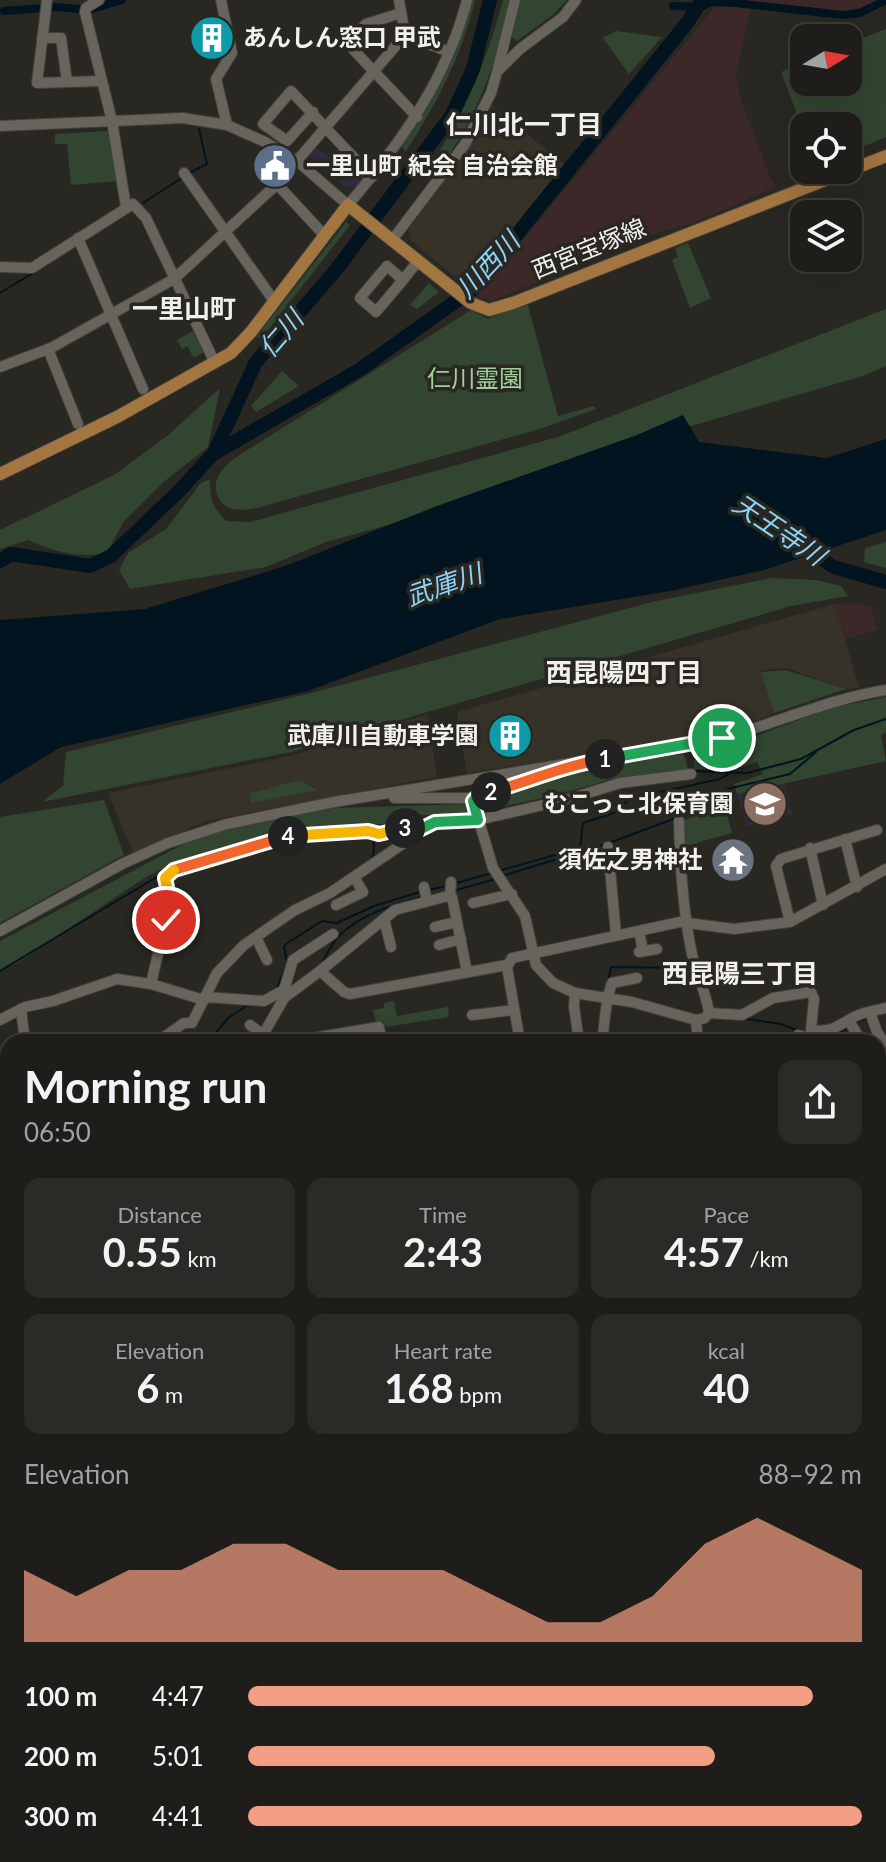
<!DOCTYPE html>
<meta charset="utf-8">
<style>
body{margin:0;font-family:Lato,"Noto Sans JP",sans-serif;background:#2c2a26;color:#f1f3f6;height:100vh;display:flex;flex-direction:column;font-size:30px;white-space:nowrap}
*{box-sizing:border-box;margin:0}
p{font-size:26px;color:#a1a2a2}
.icon{flex:none;width:44px;height:44px;fill:none;stroke:currentColor;stroke-width:2;stroke-linecap:round;stroke-linejoin:round}
.map{position:relative;flex:1;overflow:hidden}
.drawer{position:absolute;left:0px;top:1034px;width:886px;height:828px;display:flex;flex-direction:column;background:#1f1d19;border-radius:24px 24px 0 0;box-shadow:0 8px 32px #0002,0 0 0 2px #3c3b38}
.drawer>*{flex:none}
.needle{width:52px;rotate:79deg}
.tools{position:absolute;left:790px;top:24px;display:grid;gap:16px}
.tools a{display:grid;place-items:center;width:72px;height:72px;border-radius:16px;background:#1f1d19;box-shadow:0 8px 32px #0002,0 0 0 2px #3c3b38;font-size:40px}
.pin{position:absolute;display:grid;place-items:center;width:68px;height:68px;color:#fff;margin:-34px;border:4px solid #fff;border-radius:50%;box-shadow:0 2px 8px #0007}
.km{position:absolute;width:40px;height:40px;margin:-20px;border-radius:50%;background:#222;color:#fff;font-size:22px;line-height:40px;text-align:center}
.round{display:grid;place-items:center;flex:none;width:84px;height:84px;border-radius:16px;background:#2c2a26}
.head{display:flex;align-items:center;justify-content:space-between;height:136px;padding:0 24px}
h1{font-size:44px;font-weight:700;line-height:60px}
.metrics{display:grid;grid-template-columns:repeat(3,1fr);gap:12px;height:136px;padding:8px 24px}
.metrics div{display:grid;align-content:center;border-radius:16px;background:#2c2a26;text-align:center}
.metrics b{font-size:40px;font-weight:700}
.metrics small{font-size:22px;font-weight:400}
.metrics p{font-size:22px}
.chart{height:224px;padding:16px 24px}
.chart p{display:flex;justify-content:space-between}
.chart svg{width:100%;height:144px;margin-top:8px;fill:#f39f83;opacity:.7}
ul{padding:0 24px;list-style:none;font-size:26px}
li{display:grid;grid-template-columns:128px 96px 1fr;align-items:center;height:60px}
li i{height:20px;border-radius:10px;background:#f39f83}
.map>svg:first-child{display:block}
</style>
<div class="map">
<svg width="886" height="1862" viewBox="0 0 886 1862">
<rect width="100%" height="100%" fill="#292721"/>
<g fill="#363227">
<path d="M492,105l73,60 -96,123 -58,-47 -3,-11 59,-81z"/>
<path d="M835,604l24,84 -13,1 -60,-21 -25,2 13,43 -25,11 -41,11 -241,38 -10,-61z"/>
<path d="M428,714l9,63 -231,44 -73,32 -25,-60 181,-37z"/>
<path d="M0,1251h8v57l-8,1z"/>
</g>
<g fill="#3c2828">
<path d="M715,0h162l-27,12 -98,-11 -16,74 4,22 32,85 6,4 -85,37 -32,8 -170,70 -14,-5 237,-288z"/>
<path d="M853,603l18,4 7,23 -32,9 -11,-35z"/>
<path d="M75,1854h12l2,8h-48z"/>
<path d="M811,1854h51v8h-43z"/>
</g>
<g fill="#302b3c">
<path d="M339,146l27,29 -8,11 -12,2 -37,-32 7,-8 14,10z"/>
<path d="M784,782l8,32 -45,13 -10,-33z"/>
<path d="M8,1359v229l-8,2v-229z"/>
</g>
<g fill="#314530">
<path d="M470,0h5c-13,55 -38,104 -69,151l-4,-4 42,-72z"/>
<path d="M503,0h9c-19,69 -33,115 -76,174l-7,-7c38,-57 56,-102 74,-167z"/>
<path d="M518,0h49l-13,14 -37,27 -6,-5z"/>
<path d="M886,29v108l-33,14h-5v-25h-44v6l-23,-60 23,-10v20h44v-38z"/>
<path d="M616,31l46,6 -33,37 -26,-36z"/>
<path d="M108,131l9,50 -46,4 -4,-41h-12v-10z"/>
<path d="M346,222l4,3 -89,114 -4,-3z"/>
<path d="M688,243l23,55 -21,10 -18,-48 6,-3 -3,-9z"/>
<path d="M429,283l10,9 -22,17 -7,-4z"/>
<path d="M527,302l31,114 36,-10 2,3 -56,20 -283,79c-8,1 -16,3 -25,1 -15,-4 -21,-23 -12,-36 10,-14 26,-22 40,-31l211,-132 17,9z"/>
<path d="M886,309v57l-23,10 -179,52 -164,61 -194,53 -60,25 -136,22 -11,-19 9,-17 38,-24 35,-46 9,-4c0,19 2,28 16,42l24,1 308,-85z"/>
<path d="M193,331l11,21 -10,6 -7,-12 -5,3 -5,-9z"/>
<path d="M282,371l17,15 -43,26 -5,-6z"/>
<path d="M220,388l-12,59 -42,33 -42,41 -17,32c-30,6 -52,-2 -79,-13l-28,9v-19l114,-55 53,-39z"/>
<path d="M886,542v26l-22,-6 1,-14z"/>
<path d="M772,578l44,2 25,6 7,10 -57,10 -500,146 -249,50 21,-16 3,-34 245,-59 345,-92z"/>
<path d="M786,670l60,19 -72,24 -13,-41z"/>
<path d="M886,697v36l-5,2 5,26 -149,33 -3,-10 29,-10 -6,-12 -26,8 -36,-1 -2,-9 137,-52z"/>
<path d="M684,754l4,15 -67,8 -58,16 -96,22h-50l-33,9 -95,5 -109,32 -34,16 -129,86 -17,7v-29l193,-102 32,-11 112,-20 128,-4 118,-32 57,-13z"/>
<path d="M300,780l17,10 -67,13 1,-10z"/>
<path d="M723,799l9,34 -49,14 1,-26z"/>
<path d="M104,800l20,55 -124,68v-106z"/>
<path d="M394,1001l3,15 51,-9 1,10 -63,10 -2,-5 -8,1 -3,-13 11,-2v-5z"/>
</g>
<path fill="#01141f" d="M683,415l16,27 128,16 59,-19v91l-122,40 -94,21 -170,28 -192,72 -247,56 -61,37v-164l145,-11 140,-43 152,-60 200,-71z"/>
<g fill="none" stroke-linecap="round" stroke-linejoin="round">
<g stroke="#01141f" stroke-width="2">
<path d="M191,172l16,-8 -8,-35"/>
<path d="M143,203l37,-24"/>
<path d="M0,293l33,-20"/>
<path d="M694,771l53,2 54,-14 53,-29 32,-11"/>
<path d="M588,788l24,-8"/>
<path d="M373,828l57,-9"/>
<path d="M609,843l80,-30 34,-23 67,-16 26,-22"/>
<path d="M372,860l2,-10 -1,-15"/>
<path d="M498,871l82,-23 3,-25 31,-10 15,-14 91,-20 8,-5"/>
<path d="M502,876l101,-31"/>
<path d="M456,883l36,-10"/>
<path d="M429,890l17,-4"/>
<path d="M456,890l40,-11"/>
<path d="M429,895l13,-2"/>
<path d="M287,962l-3,-15 2,-3 36,-23 15,2 37,-17 49,-15"/>
<path d="M322,963c5,-9 10,-20 17,-27 21,-22 56,-32 83,-39"/>
<path d="M0,971l165,-99"/>
<path d="M608,982l3,-15 78,1"/>
<path d="M277,988l8,-20"/>
<path d="M747,1019l34,5 18,7"/>
<path d="M857,1022l12,-5"/>
<path d="M208,1042l20,-24 20,-13"/>
<path d="M252,1042l5,-7"/>
<path d="M826,1042l1,-5 21,-9"/>
<path d="M0,1113h8"/>
<path d="M0,1172h8"/>
<path d="M0,1733l8,-1"/>
</g>
<g stroke="#01141f" stroke-width="8">
<path d="M673,6l27,1 11,-5 24,1 108,12 17,-2 26,-13"/>
<path d="M4,11l52,-4 33,3 33,-10"/>
</g>
<g stroke="#01141f" stroke-width="14">
<path d="M215,453l144,-83 114,-81 214,-266 15,-23"/>
<path d="M799,544l35,23 52,15"/>
<path d="M0,561l11,-7 79,12 21,-10 68,-65 35,-38 42,-91 80,-92 116,-155 21,-46 17,-69"/>
<path d="M108,1862l5,-8"/>
</g>
<g stroke="#43413d" stroke-width="12">
<g id="minor">
<path d="M47,0l-10,83 65,-2"/>
<path d="M99,0l-13,8 -1,4 27,109 14,86"/>
<path d="M221,0l11,53 -16,26 11,46"/>
<path d="M401,13l-35,11 -18,20 69,73"/>
<path d="M405,35l44,17"/>
<path d="M42,38h19l6,44"/>
<path d="M498,68l17,-68"/>
<path d="M313,112l-26,29 -24,-17 28,-33 81,86"/>
<path d="M0,126l183,-8 44,7 38,17 32,19 51,44c52,-61 99,-126 119,-205"/>
<path d="M184,173l90,128"/>
<path d="M277,184l48,52"/>
<path d="M78,238l65,151"/>
<path d="M393,239l72,-95 26,-51 6,-21 23,-23 43,-32 13,-17"/>
<path d="M387,266l16,14 -27,32 -16,-14z"/>
<path d="M0,267l32,1 101,-64 13,14 69,145"/>
<path d="M403,280l15,-19"/>
<path d="M48,349l30,75"/>
<path d="M0,367l51,-19 123,-69 103,-95 128,-149 -6,-35"/>
<path d="M394,798h75l4,3 5,-6 84,-24"/>
<path d="M473,801l20,67 32,48 11,49 17,18 22,10 57,9 64,18 9,-2 4,-5 33,2 31,-17 38,-6 3,7 -3,31c20,3 27,-4 43,-13 9,-5 22,-7 32,-9"/>
<path d="M679,821c1,46 4,93 14,138 5,20 13,33 16,54"/>
<path d="M845,839l12,48"/>
<path d="M608,847l8,88"/>
<path d="M810,848l13,57"/>
<path d="M424,887l3,14"/>
<path d="M450,897l1,-15"/>
<path d="M473,903l39,-9"/>
<path d="M336,905l27,-13 -9,-15"/>
<path d="M384,919l7,28"/>
<path d="M790,922l-14,-56 5,-7 96,-29"/>
<path d="M435,927l22,-5"/>
<path d="M0,931l122,-67 46,-21 59,-19 107,-22 388,-64c55,-15 107,-39 164,-48"/>
<path d="M639,931l4,20"/>
<path d="M256,937l11,23"/>
<path d="M439,945l22,-6"/>
<path d="M639,952l18,-3"/>
<path d="M320,971l75,-61 53,-14 4,1 15,75"/>
<path d="M702,982l32,-2"/>
<path d="M151,984l14,-61 6,-17 -6,-28c10,-14 107,-40 128,-43 25,-4 50,-3 75,-4l11,3 37,-8 5,3"/>
<path d="M575,993l-1,13 5,36"/>
<path d="M205,997l59,4 20,-11 9,-30 40,-26"/>
<path d="M21,1009l4,33"/>
<path d="M870,1012l7,20 9,13"/>
<path d="M472,1015l42,-5"/>
<path d="M0,1020l25,-13 28,-6 64,-22 34,5 53,16"/>
<path d="M696,1020l2,22"/>
<path d="M849,1021l13,21"/>
<path d="M250,1025l14,10"/>
<path d="M157,1042l27,-19h8l25,-50 27,-28 51,-35 35,-17 105,-71 43,-2 91,-21 51,-16 71,-9"/>
<path d="M259,1042l25,-44 36,-27 24,21 6,2 157,-29"/>
<path d="M289,1042l90,-15 3,15"/>
<path d="M520,1042l-13,-75 5,-9 168,-36 54,7 56,-7 96,-53"/>
<path d="M602,1042c3,-20 3,-41 10,-59l25,-5"/>
<path d="M797,1042l1,-7 12,3 1,-8"/>
<path d="M0,1096l8,10"/>
<path d="M0,1179l8,3"/>
<path d="M878,1308l8,-4"/>
<path d="M878,1330l8,2"/>
<path d="M878,1357l8,2"/>
<path d="M878,1442l8,3"/>
<path d="M878,1512l8,-2"/>
<path d="M878,1595h8"/>
<path d="M0,1597l8,-2"/>
<path d="M0,1637l8,-2"/>
<path d="M0,1674l8,-1"/>
<path d="M878,1704l8,36"/>
<path d="M0,1712l8,-1"/>
<path d="M878,1752l8,1"/>
<path d="M886,1759l-2,17 2,14"/>
<path d="M0,1764l8,-2"/>
<path d="M273,1854l6,8h10"/>
<path d="M373,1854l2,8"/>
<path d="M470,1854l4,8"/>
<path d="M200,1862l9,-5"/>
<path d="M406,1862l12,-3 1,3"/>
<path d="M494,1862l9,-8"/>
<path d="M632,1862l10,-6 44,-2"/>
</g>
</g>
<g stroke="#43413d" stroke-width="14">
<g id="major">
<path d="M0,474l117,-57 114,-64 20,-21 97,-127 123,98 18,7 24,-7 373,-147"/>
<path d="M878,1653l8,-2"/>
<path d="M878,1829l8,-2"/>
<path d="M0,1860l24,-6"/>
</g>
</g>
<g stroke="#43413d" stroke-width="16">
<g id="highway">
<path d="M0,1325l8,-1"/>
<path d="M759,1854l9,8"/>
<path d="M779,1854l12,8"/>
</g>
</g>
<use href="#minor" stroke="#66645d" stroke-width="10"/>
<use href="#major" stroke="#a27541" stroke-width="12"/>
<use href="#highway" stroke="#ca802e" stroke-width="14"/>
</g>
<g fill="none" stroke-linecap="round" stroke-linejoin="round">
<g stroke="#fff" stroke-width="16">
<path id="split-1" d="M605,759l117,-21"/>
</g>
<g stroke="#fff" stroke-width="16">
<path id="split-2" d="M491,792c38,-11 76,-27 114,-33"/>
</g>
<g stroke="#fff" stroke-width="16">
<path id="split-3" d="M405,828l11,-2 5,3 14,-7 43,-2 -5,-19 5,-6 13,-3"/>
</g>
<g stroke="#fff" stroke-width="16">
<path id="split-4" d="M288,836l80,-5 11,3 26,-6"/>
</g>
<g stroke="#fff" stroke-width="16">
<path id="split-5" d="M174,870l114,-34"/>
</g>
<g stroke="#fff" stroke-width="16">
<path id="split-6" d="M166,920l5,-14 -6,-28 9,-8"/>
</g>
<use href="#split-1" stroke="#22a559" stroke-width="10"/>
<use href="#split-2" stroke="#f0652b" stroke-width="10"/>
<use href="#split-3" stroke="#22a559" stroke-width="10"/>
<use href="#split-4" stroke="#f5b400" stroke-width="10"/>
<use href="#split-5" stroke="#f0652b" stroke-width="10"/>
<use href="#split-6" stroke="#f5b400" stroke-width="10"/>
</g>
<defs>
<g id="building-disc" transform="scale(2.3)"><circle r="9.5" fill="#0f9aa8" stroke="#292721"/><path d="M-4-6H4V6H1V3H-1V6H-4ZM-2.5-4.3h1.7v1.8h-1.7ZM.8-4.3h1.7v1.8H.8ZM-2.5-1h1.7V.8h-1.7ZM.8-1h1.7V.8H.8Z" fill="#fff"/></g>
<g id="civic-disc" transform="scale(2.3)"><circle r="9.5" fill="#5c6f8a" stroke="#292721"/><path d="M-.6-6.5H3V-4.5H.6V-3L4-1V1h2V6H-6V1h2V-1L-.6-3ZM-1.2 2.5V6h2.4V2.5Z" fill="#fff"/></g>
<g id="school-disc" transform="scale(2.3)"><circle r="9.5" fill="#8d6e63" stroke="#292721"/><path d="M0-5L7-2L0 1L-7-2ZM-4 1L0 2.5L4 1V4Q0 6-4 4Z" fill="#fff"/></g>
<g id="temple-disc" transform="scale(2.3)"><circle r="9.5" fill="#6b7280" stroke="#292721"/><path d="M0-6L5-2H3V0L6.5 2.5H4V6H1.5V3h-3V6H-4V2.5H-6.5L-3 0V-2H-5Z" fill="#fff"/></g>
</defs>
<g fill-rule="evenodd">
<use href="#building-disc" x="212" y="38"/>
<use href="#civic-disc" x="275" y="166"/>
<use href="#building-disc" x="510" y="736"/>
<use href="#school-disc" x="765" y="804"/>
<use href="#temple-disc" x="733" y="860"/>
</g>
<g text-anchor="middle" stroke-width="7" stroke-linejoin="round" paint-order="stroke">
<g font-size="24" font-weight="bold" fill="#f2f0ed" stroke="#292721" text-anchor="end">
<text x="243" y="46" text-anchor="start">あんしん窓口 甲武</text>
<text x="306" y="174" text-anchor="start">一里山町 紀会 自治会館</text>
<text x="479" y="744">武庫川自動車学園</text>
<text x="734" y="812">むこっこ北保育園</text>
<text x="702" y="868">須佐之男神社</text>
</g>
<g font-size="24" fill="#f2f0ed" stroke="#292721">
<text transform="translate(589 249) rotate(-22)" y="8">西宮宝塚線</text>
</g>
<g font-size="24" fill="#9dd09a" stroke="#292721">
<text x="475" y="387">仁川霊園</text>
</g>
<g font-size="26" font-weight="bold" fill="#f2f0ed" stroke="#292721">
<text x="524" y="134">仁川北一丁目</text>
<text x="184" y="318">一里山町</text>
<text x="624" y="682">西昆陽四丁目</text>
<text x="740" y="983">西昆陽三丁目</text>
</g>
<g font-size="26" font-style="italic" fill="#8bd3fa" stroke="#292721">
<text transform="translate(488 265) rotate(-47)" y="9">川西川</text>
<text transform="translate(281 334) rotate(-49)" y="9">仁川</text>
<text transform="translate(779 530) rotate(34)" y="9">天王寺川</text>
<text transform="translate(444 585) rotate(-19)" y="9">武庫川</text>
</g>
</g>
</svg>
<div class="tools">
<a><svg class="needle" viewBox="-14 -14 28 28"><path d="M0-13l5 13h-10z" fill="#e53935"/><path d="M0 13l5-13h-10z" fill="#a1a2a2"/></svg></a>
<a><svg class="icon" aria-label="locate" viewBox="0 0 24 24"><circle cx="12" cy="12" r="6"/><path d="M12 2v4M12 18v4M2 12h4M18 12h4"/></svg></a>
<a><svg class="icon" aria-label="layers" viewBox="0 0 24 24"><path d="M12 4l9 5-9 5-9-5zM3 14l9 5 9-5"/></svg></a>
</div>
<div class="pin" style="left:722px;top:738px;background:#1e9e55"><svg class="icon" aria-label="arrive" viewBox="0 0 24 24"><path d="M6 21V4h12l-3 4 3 4H6"/></svg></div>
<div class="pin" style="left:166px;top:920px;background:#d93025"><svg class="icon" aria-label="check" viewBox="0 0 24 24"><path d="M5 12l5 5 9-10"/></svg></div>
<b class="km" style="left:605px;top:759px">1</b>
<b class="km" style="left:491px;top:792px">2</b>
<b class="km" style="left:405px;top:828px">3</b>
<b class="km" style="left:288px;top:836px">4</b>
<section class="drawer">
<div class="head"><div><h1>Morning run</h1><p>06:50</p></div><a class="round"><svg class="icon" aria-label="share" viewBox="0 0 24 24"><path d="M12 15V3M7 8l5-5 5 5M5 13v7h14v-7"/></svg></a></div>
<div class="metrics">
<div><p>Distance</p><b>0.55<small> km</small></b></div>
<div><p>Time</p><b>2:43</b></div>
<div><p>Pace</p><b>4:57<small> /km</small></b></div>
</div>
<div class="metrics">
<div><p>Elevation</p><b>6<small> m</small></b></div>
<div><p>Heart rate</p><b>168<small> bpm</small></b></div>
<div><p>kcal</p><b>40</b></div>
</div>
<div class="chart"><p><span>Elevation</span>88–92 m</p>
<svg viewBox="0 0 160 44" preserveAspectRatio="none"><path d="M0 44V22L10 30L20 22L30 22L40 14L50 14L60 22L70 22L80 22L90 30L100 38L110 38L120 30L130 14L140 6L150 14L160 22V44z"/></svg>
</div>
<ul>
<li><b>100 m</b>4:47<i style="width:92%"></i></li>
<li><b>200 m</b>5:01<i style="width:76%"></i></li>
<li><b>300 m</b>4:41<i style="width:100%"></i></li>
</ul>
</section>
</div>
